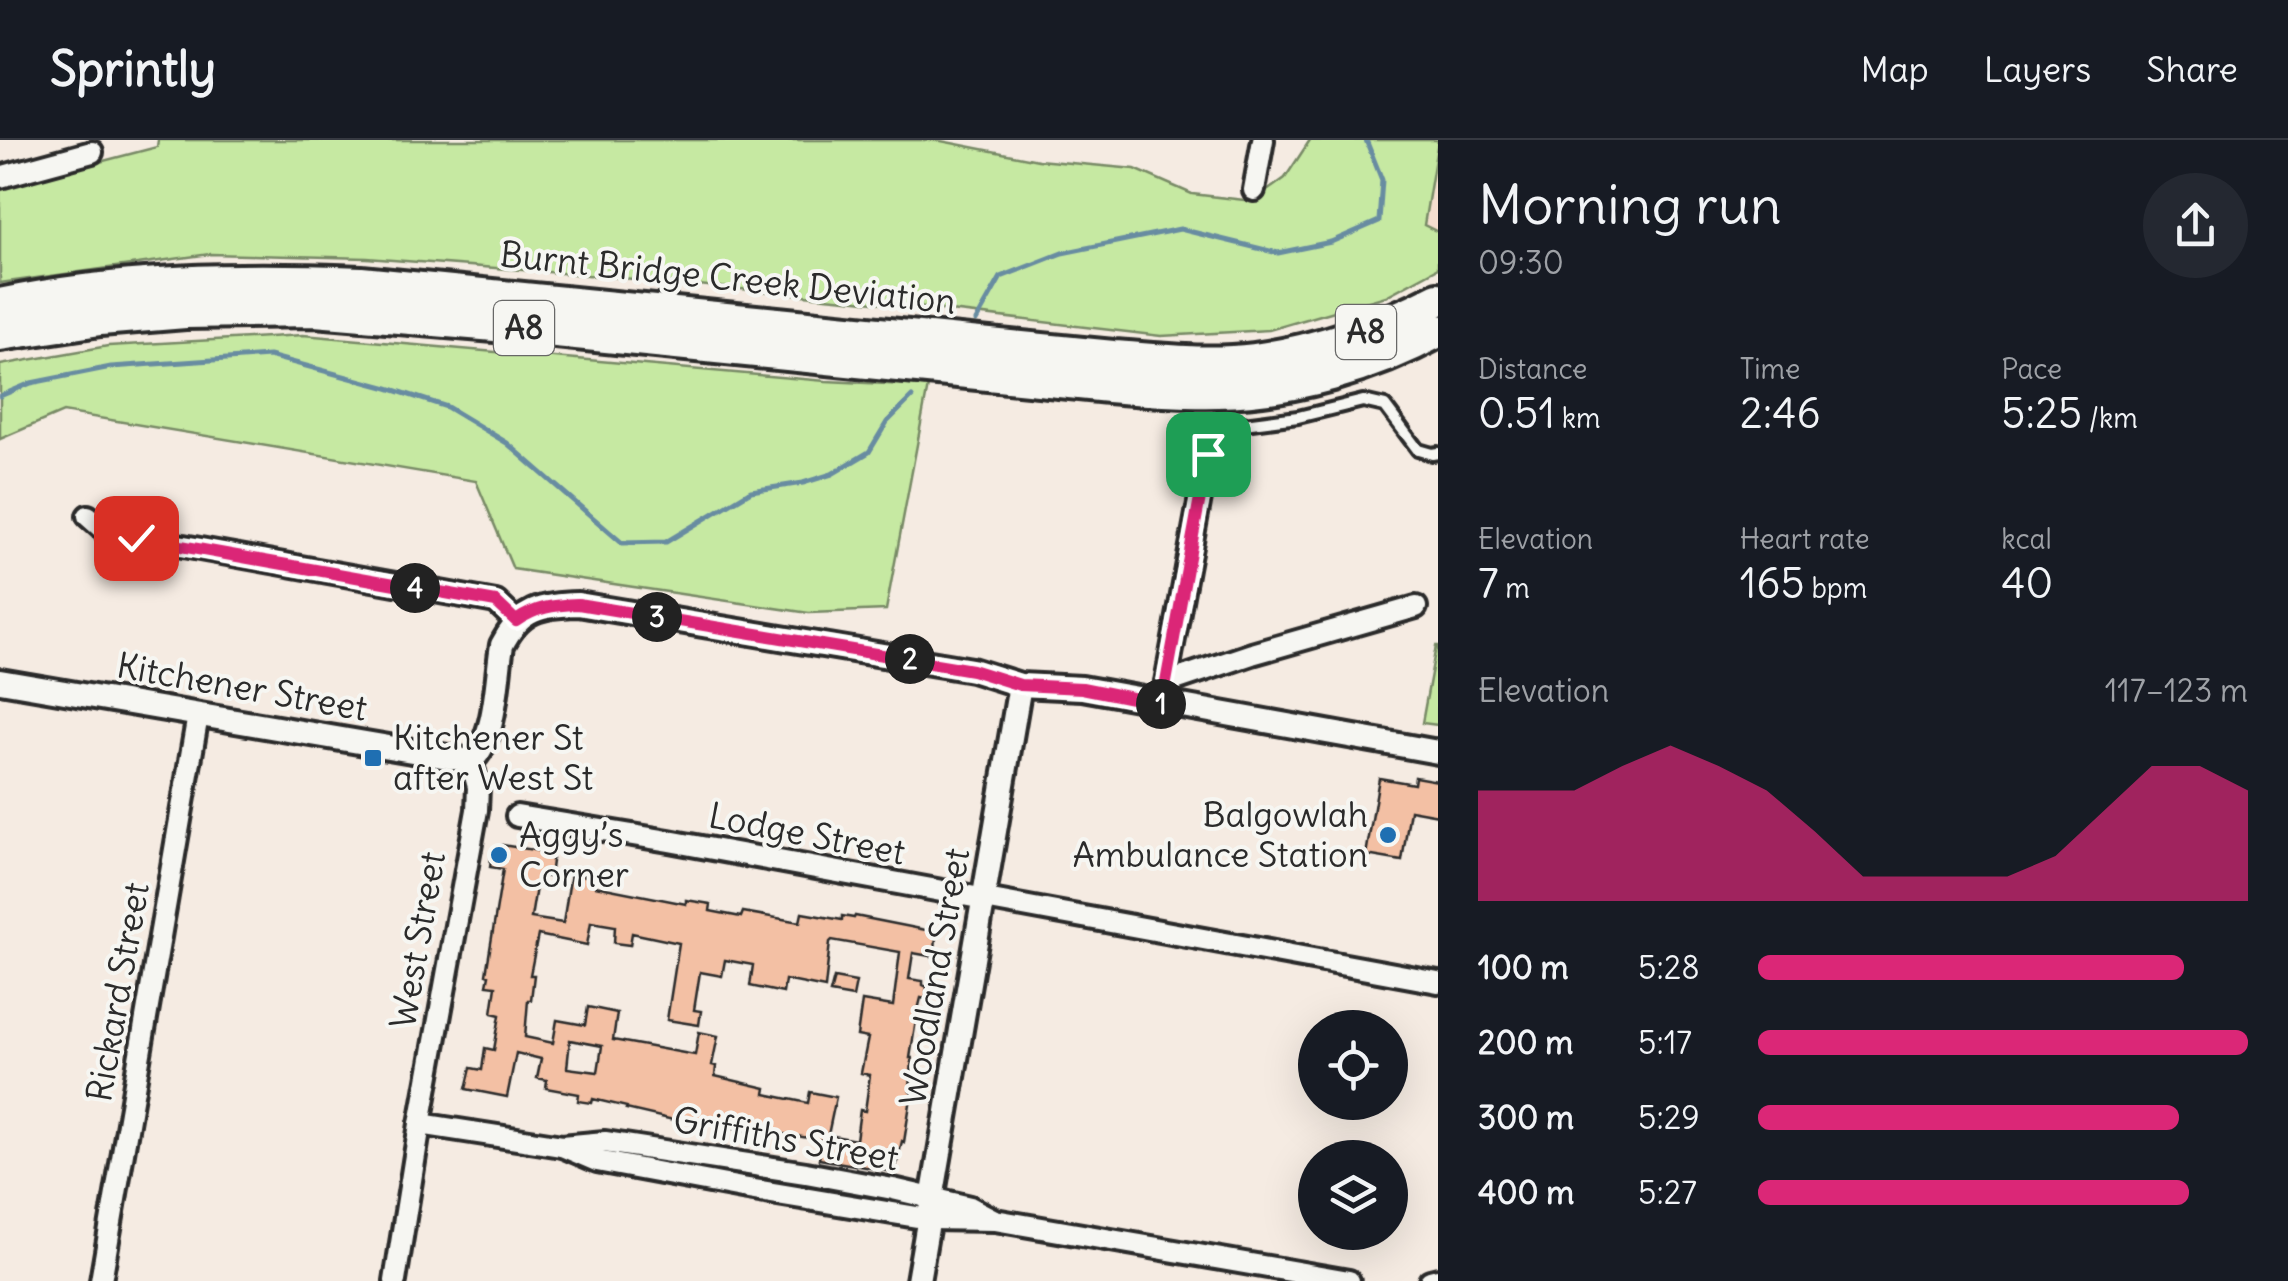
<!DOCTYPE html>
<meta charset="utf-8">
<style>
body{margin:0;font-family:Delius,sans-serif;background:#242831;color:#f1f3f6;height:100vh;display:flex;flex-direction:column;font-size:38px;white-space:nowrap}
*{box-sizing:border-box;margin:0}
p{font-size:32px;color:#9ea1a6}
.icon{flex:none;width:55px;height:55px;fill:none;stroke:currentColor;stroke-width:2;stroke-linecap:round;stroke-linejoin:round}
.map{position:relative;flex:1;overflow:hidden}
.drawer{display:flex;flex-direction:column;background:#171b24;width:850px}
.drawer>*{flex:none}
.controls{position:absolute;left:1298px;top:870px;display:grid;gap:20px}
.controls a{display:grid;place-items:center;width:110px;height:110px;border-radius:50%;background:#171b24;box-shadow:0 10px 40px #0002;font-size:50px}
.pin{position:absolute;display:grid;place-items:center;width:85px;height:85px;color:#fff;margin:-42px;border-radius:20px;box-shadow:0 5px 15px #0006}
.km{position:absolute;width:50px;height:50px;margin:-25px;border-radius:50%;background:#222;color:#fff;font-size:28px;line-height:50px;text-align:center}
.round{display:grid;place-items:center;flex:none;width:105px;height:105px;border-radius:52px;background:#242831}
.head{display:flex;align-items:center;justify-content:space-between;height:170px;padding:0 40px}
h1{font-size:55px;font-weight:600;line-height:75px}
.figures{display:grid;grid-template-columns:repeat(3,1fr);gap:15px;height:170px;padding:10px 40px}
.figures div{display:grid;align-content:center}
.figures b{font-size:42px;font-weight:600}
.figures small{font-size:28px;font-weight:400}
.figures p{font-size:28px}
.chart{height:280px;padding:20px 40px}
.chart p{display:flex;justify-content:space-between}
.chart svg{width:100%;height:180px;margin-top:10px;fill:#db2777;opacity:.7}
ul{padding:0 40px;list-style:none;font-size:32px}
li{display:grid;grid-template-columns:160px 120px 1fr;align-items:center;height:75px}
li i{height:25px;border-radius:12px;background:#db2777}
header{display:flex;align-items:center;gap:60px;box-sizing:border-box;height:140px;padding:0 50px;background:#171b24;border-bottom:2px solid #363941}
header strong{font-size:48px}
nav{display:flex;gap:55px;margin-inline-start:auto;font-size:35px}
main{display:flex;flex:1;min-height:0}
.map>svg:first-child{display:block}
</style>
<header>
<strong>Sprintly</strong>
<nav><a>Map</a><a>Layers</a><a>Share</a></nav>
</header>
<main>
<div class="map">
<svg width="1438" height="1141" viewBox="0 0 1438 1141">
<rect width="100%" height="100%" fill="#f5ebe2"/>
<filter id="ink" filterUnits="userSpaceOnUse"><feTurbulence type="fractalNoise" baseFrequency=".01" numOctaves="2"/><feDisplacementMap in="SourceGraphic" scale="20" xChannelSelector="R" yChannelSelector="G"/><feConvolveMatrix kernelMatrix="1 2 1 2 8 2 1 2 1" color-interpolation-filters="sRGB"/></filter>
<g filter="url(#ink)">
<path fill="#f4decf" d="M1438,5v87l-14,-7z"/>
<g fill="#c6e9a2" stroke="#788a66" stroke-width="2.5">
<path d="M158,0h778l102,20 97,9 57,25 61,7 32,-23 25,-38h128l-14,85 14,7v36l-52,28 -117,34 -108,6 -304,-36 -245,-23 -245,-19 -157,-4 -210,29v-95l157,-41z"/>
<path d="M303,195l523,46 102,5 -42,224 -77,3 -296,-44 -37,-88 -413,-69 -63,27v-74l108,-19z"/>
<path d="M1436,506h2v79l-16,-2z"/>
</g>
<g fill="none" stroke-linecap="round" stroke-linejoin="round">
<g stroke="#688ca1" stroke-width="5">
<path d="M976,181l25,-44 61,-24 118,-24 98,24 53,-11 48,-21 3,-41 -16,-40"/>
<path d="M0,256l31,-13 80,-16 158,-11 119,32 59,19 60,36 115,100 44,-1 85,-51 52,-8 29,-9 37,-22 18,-30 25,-25"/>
</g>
</g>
<g fill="#f3c0a4" stroke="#2b2b2b" stroke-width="2.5" fill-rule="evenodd">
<path d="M1415,637l23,4v34l-28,-5 -8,51 -36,-6 13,-77 35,6z"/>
<path d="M502,705l51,8 -3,24 -12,-2 -7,43 32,5 8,-50 25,5 -1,8 91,18v-4l25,4 -1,7 31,6 2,-5 57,10 2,-9 40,7v-4l12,2 1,-2 81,16 -1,25 -22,-4 -4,26 14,2v4l4,2 -1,12 -5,-1 -4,16 -7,44h2l-2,33h2l-8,51 -2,-1 -7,31 -76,-13 3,-19 -77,-12v2l-16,-3v-3l-28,-5 -2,5 -17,-2 -56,-13 1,-2 -34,-8 -1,4 -14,-2 1,-7 -33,-6 1,-8 -10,-2 4,-19 -25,-6 -9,44 -41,-8 5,-21 11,2 3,-22 9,2 6,-35 -8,-2 4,-27 -9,-1 2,-10 -3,-1 17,-105 -13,-2 2,-17zM591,782l24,4 -1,17 16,2 2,-12 47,10 -12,77 32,5 2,-14 -7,-1 6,-38 22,4 3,-16 28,5 -3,21 33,7 2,-13 40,8 5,-46 2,-2 68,12 -7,54 -31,-5 -5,35 11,2 -7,35 9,2 -5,36 -5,-1 -4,30 -28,-5 8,-38 -26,-5 -2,11 -43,-9 1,-6 -51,-12 1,-10 -4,-1 6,-29 -19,-4 -4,23 -82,-15 4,-27 -29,-6 -3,18 -28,-5 -4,23 -28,-6 3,-37h3l3,-25h-4l8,-40 49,10zM570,900l32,6 -4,26 -31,-4z"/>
<path d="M834,838l22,4 -3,15 -23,-4z"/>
</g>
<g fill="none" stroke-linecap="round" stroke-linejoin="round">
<g stroke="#2b2b2b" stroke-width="18">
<path id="service" d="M1208,314l9,-17 10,-8 17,-5 54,-7 65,-16 22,5 33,44 14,4 6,-1"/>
</g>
<g stroke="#2b2b2b" stroke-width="28">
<g id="minor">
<path d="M0,37l92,-25"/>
<path d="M1254,50l9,-50"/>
<path d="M88,376l17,15 11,3 380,68 20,19"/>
<path d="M1166,543l86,-29 164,-47"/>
<path d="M1164,553l44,-239"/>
<path d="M517,676l152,25 769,141"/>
<path d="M420,984l142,22 43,-4 201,31 87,16 77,18 23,12"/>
<path d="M562,1006l35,15 145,27 187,31 66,1 354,61"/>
<path d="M101,1141l97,-566"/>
<path d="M395,1141l25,-157 57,-314 1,-23 -7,-26"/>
<path d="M1430,1141l8,-2"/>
</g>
</g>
<g stroke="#2b2b2b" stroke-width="30">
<g id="tertiary">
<path d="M0,541l471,80c26,-23 25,-82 31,-116 18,-36 39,-40 76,-41l394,66 48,15 62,3 356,64"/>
<path d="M918,1141l102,-596"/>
</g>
</g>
<g stroke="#2b2b2b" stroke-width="40">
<g id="trunk">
<path d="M0,165c120,-25 239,-27 361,-22l752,74c46,3 94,9 141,3 65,-9 126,-31 184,-61"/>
<path d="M0,194l100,-15 85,-7 130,-2 180,15 614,61c36,3 72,6 108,5 75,-1 155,-24 221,-60"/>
</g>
</g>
<use href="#service" stroke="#f6f6f2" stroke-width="10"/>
<use href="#minor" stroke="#f6f6f2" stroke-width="20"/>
<use href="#tertiary" stroke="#f6f6f2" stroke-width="22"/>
<use href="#trunk" stroke="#f6f6f2" stroke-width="32"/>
</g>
</g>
<g fill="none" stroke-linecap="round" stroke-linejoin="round" filter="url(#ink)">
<g stroke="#fff" stroke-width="20">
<path id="route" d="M136,398l360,64 20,19c20,-14 38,-16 62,-17l394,66 48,15 62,3 80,16 46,-250"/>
</g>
<use href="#route" stroke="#db2777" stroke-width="12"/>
</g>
<g fill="#1f6fb2" stroke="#f6f6f2" stroke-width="4">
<rect x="363" y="608" width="20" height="20" rx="5"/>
<circle cx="1388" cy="695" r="10"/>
<circle cx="499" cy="715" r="10"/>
</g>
<g text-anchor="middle" stroke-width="8" stroke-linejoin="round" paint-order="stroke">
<g fill="#f6f6f2" stroke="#686867" stroke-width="2.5">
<rect x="494" y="161" width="60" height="54" rx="8"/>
<rect x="1336" y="165" width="60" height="54" rx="8"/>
</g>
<g font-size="32" font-weight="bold" fill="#2b2b2b">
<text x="524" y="199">A8</text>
<text x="1366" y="203">A8</text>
</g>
<g font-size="35" fill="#2b2b2b" stroke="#f6f6f2">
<text transform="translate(728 138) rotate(6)" y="12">Burnt Bridge Creek Deviation</text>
<text transform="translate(242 547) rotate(10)" y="12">Kitchener Street</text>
<text transform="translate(807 694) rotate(11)" y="12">Lodge Street</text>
<text transform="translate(418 800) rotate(-80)" y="12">West Street</text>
<text transform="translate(935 837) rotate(-80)" y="12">Woodland Street</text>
<text transform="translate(118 852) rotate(-80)" y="12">Rickard Street</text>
<text transform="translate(786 999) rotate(10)" y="12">Griffiths Street</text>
</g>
<g font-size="35" fill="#2b2b2b" stroke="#f6f6f2" text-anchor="start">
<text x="393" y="610">Kitchener St<tspan x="393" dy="40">after West St</tspan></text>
<text x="1368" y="687" text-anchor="end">Balgowlah<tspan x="1368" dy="40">Ambulance Station</tspan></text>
<text x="519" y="707">Aggy’s<tspan x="519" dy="40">Corner</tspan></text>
</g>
</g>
</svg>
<div class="controls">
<a><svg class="icon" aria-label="locate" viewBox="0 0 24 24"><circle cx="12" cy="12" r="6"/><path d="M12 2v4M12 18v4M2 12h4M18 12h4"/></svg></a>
<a><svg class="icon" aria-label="layers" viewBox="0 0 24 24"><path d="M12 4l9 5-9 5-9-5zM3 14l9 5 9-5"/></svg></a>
</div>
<div class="pin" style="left:1208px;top:314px;background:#1e9e55"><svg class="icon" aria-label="arrive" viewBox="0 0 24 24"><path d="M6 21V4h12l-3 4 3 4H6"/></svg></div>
<div class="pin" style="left:136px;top:398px;background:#d93025"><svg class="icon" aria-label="check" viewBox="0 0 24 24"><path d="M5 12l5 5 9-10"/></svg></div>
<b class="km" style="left:1161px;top:564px">1</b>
<b class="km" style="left:910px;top:519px">2</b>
<b class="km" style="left:657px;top:477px">3</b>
<b class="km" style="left:415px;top:448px">4</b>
</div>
<section class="drawer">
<div class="head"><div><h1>Morning run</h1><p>09:30</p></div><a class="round"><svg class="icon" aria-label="share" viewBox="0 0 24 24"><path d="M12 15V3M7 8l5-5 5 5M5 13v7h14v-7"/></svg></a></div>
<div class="figures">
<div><p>Distance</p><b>0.51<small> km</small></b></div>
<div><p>Time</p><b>2:46</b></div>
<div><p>Pace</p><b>5:25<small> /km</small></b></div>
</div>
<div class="figures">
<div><p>Elevation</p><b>7<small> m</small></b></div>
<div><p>Heart rate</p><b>165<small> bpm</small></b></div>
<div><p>kcal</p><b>40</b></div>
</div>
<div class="chart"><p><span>Elevation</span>117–123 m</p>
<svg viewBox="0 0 160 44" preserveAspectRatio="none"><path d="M0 44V17L10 17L20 17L30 11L40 6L50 11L60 17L70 27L80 38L90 38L100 38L110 38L120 33L130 22L140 11L150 11L160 17V44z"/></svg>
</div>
<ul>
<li><b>100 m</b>5:28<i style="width:87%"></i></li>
<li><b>200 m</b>5:17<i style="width:100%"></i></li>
<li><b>300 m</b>5:29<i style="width:86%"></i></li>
<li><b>400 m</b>5:27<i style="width:88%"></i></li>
</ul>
</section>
</main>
